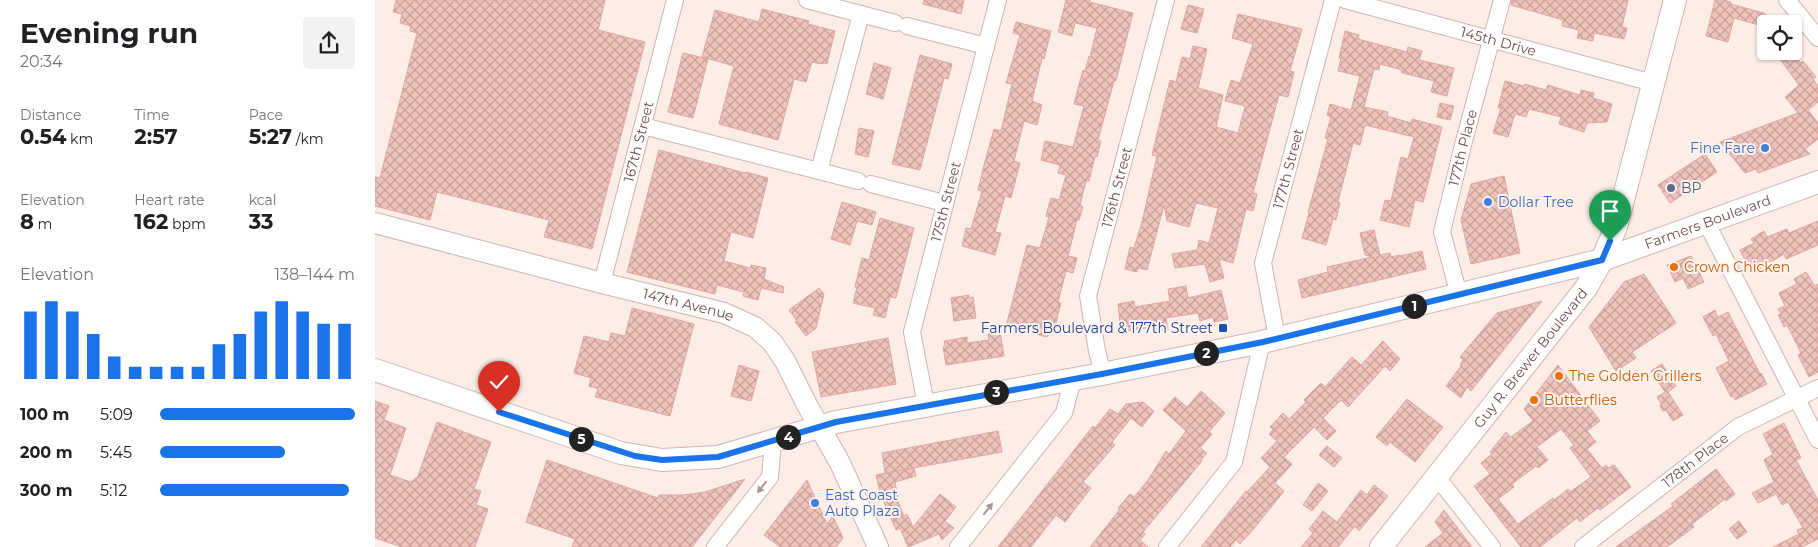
<!DOCTYPE html>
<meta charset="utf-8">
<style>
body{margin:0;font-family:Montserrat,sans-serif;background:#f2f2f2;color:#202124;height:100vh;display:flex;flex-direction:column;font-size:19px;white-space:nowrap}
*{box-sizing:border-box;margin:0}
p{font-size:16px;color:#757577}
.icon{flex:none;width:28px;height:28px;fill:none;stroke:currentColor;stroke-width:2;stroke-linecap:round;stroke-linejoin:round}
.map{position:relative;flex:1;overflow:hidden}
.drawer{display:flex;flex-direction:column;background:#fff;width:375px}
.drawer>*{flex:none}
.controls{position:absolute;left:1382px;top:15px;display:grid;gap:10px}
.controls a{display:grid;place-items:center;width:45px;height:45px;border-radius:5px;background:#fff;box-shadow:0 1px 4px #0004;font-size:25px}
.pin{position:absolute;display:grid;place-items:center;width:42px;height:42px;color:#fff;margin:-51px -21px;border-radius:50% 50% 50% 0;rotate:-45deg;box-shadow:0 0 5px #0007}
.pin .icon{rotate:45deg}
.km{position:absolute;width:25px;height:25px;margin:-12px;border-radius:50%;background:#222;color:#fff;font-size:14px;line-height:25px;text-align:center}
.round{display:grid;place-items:center;flex:none;width:52px;height:52px;border-radius:5px;background:#f2f2f2}
.overview{display:flex;align-items:center;justify-content:space-between;height:85px;padding:0 20px}
h1{font-size:28px;font-weight:700;line-height:38px}
.metrics{display:grid;grid-template-columns:repeat(3,1fr);gap:8px;height:85px;padding:5px 20px}
.metrics div{display:grid;align-content:center}
.metrics b{font-size:21px;font-weight:700}
.metrics small{font-size:14px;font-weight:400}
.metrics p{font-size:14px}
.chart{height:140px;padding:10px 20px}
.chart p{display:flex;justify-content:space-between}
.chart svg{width:100%;height:90px;margin-top:5px;stroke:#1a73e8;stroke-width:6}
ul{padding:0 20px;list-style:none;font-size:16px}
li{display:grid;grid-template-columns:80px 60px 1fr;align-items:center;height:38px}
li i{height:12px;border-radius:6px;background:#1a73e8}
main{display:flex;flex:1;min-height:0}
.map>svg:first-child{display:block}
</style>
<main>
<section class="drawer">
<div class="overview"><div><h1>Evening run</h1><p>20:34</p></div><a class="round"><svg class="icon" aria-label="share" viewBox="0 0 24 24"><path d="M12 15V3M7 8l5-5 5 5M5 13v7h14v-7"/></svg></a></div>
<div class="metrics">
<div><p>Distance</p><b>0.54<small> km</small></b></div>
<div><p>Time</p><b>2:57</b></div>
<div><p>Pace</p><b>5:27<small> /km</small></b></div>
</div>
<div class="metrics">
<div><p>Elevation</p><b>8<small> m</small></b></div>
<div><p>Heart rate</p><b>162<small> bpm</small></b></div>
<div><p>kcal</p><b>33</b></div>
</div>
<div class="chart"><p><span>Elevation</span>138–144 m</p>
<svg viewBox="0 0 160 44" preserveAspectRatio="none"><path d="M5 44V11M15 44V6M25 44V11M35 44V22M45 44V33M55 44V38M65 44V38M75 44V38M85 44V38M95 44V27M105 44V22M115 44V11M125 44V6M135 44V11M145 44V17M155 44V17"/></svg>
</div>
<ul>
<li><b>100 m</b>5:09<i style="width:100%"></i></li>
<li><b>200 m</b>5:45<i style="width:64%"></i></li>
<li><b>300 m</b>5:12<i style="width:97%"></i></li>
</ul>
</section>
<div class="map">
<svg width="1443" height="547" viewBox="0 0 1443 547">
<defs>
<pattern id="building-cross-hatch" width="8" height="8" patternUnits="userSpaceOnUse" patternTransform="scale(1.25)"><rect width="8" height="8" fill="#f0c4be"/><path d="M0 0l8 8M0 8l8-8" fill="none" stroke="#c7a29c"/></pattern>
</defs>
<rect width="100%" height="100%" fill="#fcede6"/>
<g fill="url(#building-cross-hatch)" stroke="#e3a69f" fill-rule="evenodd">
<path d="M21,0h209l-7,30 47,12 -53,207 -48,-12 5,-17 -112,-28 -7,28 -55,-14v-29l5,1 37,-145 -7,-2 1,-5 -11,-3 2,-9 -9,-2z"/>
<path d="M549,0h40l-3,14 -38,-10z"/>
<path d="M691,0h24v2l43,11 -17,68h-2l-16,59 3,1 -4,16 -2,-1 -6,25h-3l-6,24 3,2 -4,13h-2l-9,36 9,2 -4,15 -7,-2 -8,31 3,1 -7,27 -5,-1 -2,8 -41,-11 21,-81 13,3 9,-31 -3,-1 5,-18 8,2 7,-25 -8,-2 2,-8 -19,-5 4,-19 28,6 11,-41 -10,-2 9,-34 2,1 4,-15 1,1 7,-29 -22,-5 -3,13 -14,-4z"/>
<path d="M1137,0h116l-6,27 5,1 -3,11 -30,-6 -1,8 -16,-3 2,-8 -17,-4 1,-6 -52,-15z"/>
<path d="M1340,0h9l7,2v2l33,9 9,11h-7v3l-32,-9 -6,24 -22,-6z"/>
<path d="M813,5l16,4 -7,24 -16,-4z"/>
<path d="M387,9l47,12 -1,3 27,7 -8,33 -4,-1 -1,1 -10,-2 -6,20 -12,-3 -16,61 -59,-16 15,-58 -32,-9 13,-47 44,12z"/>
<path d="M863,14l64,15 -12,42 4,1 -6,25 -9,-2 -26,98 4,1 -4,17 -7,-2 -13,54 -14,-4 5,19 -14,4 -5,-18 -30,4 -3,-14 25,-4 2,-10 10,3 9,-35 -22,-5 -7,24 -22,-6 -3,-16 -17,65 -9,-2 -1,4 -12,-3 5,-22 4,1 8,-26 15,-66 -5,-1 18,-75 6,2 6,-25 8,2 3,-13 14,3 -9,39 25,7 -7,32 22,6 7,-27 -20,-5 6,-21 9,3 13,-39 -21,-6z"/>
<path d="M641,22l35,9 -7,28 -2,-1 -10,43 10,4 -5,20 -13,-4 -10,40 6,2 -9,35 -6,-2 -10,36 6,1 -6,22 -33,-9 4,-18 5,1 11,-38 -4,-1 6,-25 10,-36 7,2 11,-47 -6,-1 14,-48 -7,-2z"/>
<path d="M970,31l14,4 -1,4 49,13 1,-5 14,4 -3,9 35,8 -7,28 -16,-4 3,-11 -31,-8 -2,-1 1,-2 -22,-6 -1,6 -5,-1 -10,38 24,5 -1,4 24,7 1,-4 30,8 -13,52 -6,23 -8,-2 -6,27 -29,-7 5,-20 6,1 10,-44 7,2 6,-22 -49,-12 -5,20 -7,-2 -15,59 2,1 -4,17 -3,-1 -7,26 -24,-7 7,-25 -1,-1 20,-73 -3,-1 6,-21 -4,-2 3,-11 21,6 9,-34 -22,-5 3,-13h-2z"/>
<path d="M1399,51h17l10,12 2,-2 13,16 -3,2 5,7v16l-10,8 10,13v16l-13,10 5,5 -52,19 -2,-4 -11,4 -25,-31 78,-29 -13,-16 14,-12z"/>
<path d="M308,53l25,6 -15,59 -25,-6z"/>
<path d="M545,55l32,9 -4,15 -4,-1 -24,92 -28,-6z"/>
<path d="M499,63l17,5 -8,31 -17,-5z"/>
<path d="M1130,81l19,5 1,-2 21,6 2,-5 32,10 1,-5 13,3 -1,5 19,6 -5,18 -20,1 -3,9 -25,-8 2,-7 -32,-8 -3,8 -11,-3 -7,23 -15,-4 8,-25h-3z"/>
<path d="M1065,103l14,3 -4,14 -13,-3z"/>
<path d="M484,128l15,3 -6,26 -13,-3z"/>
<path d="M284,150l86,23 1,-1 22,6 -15,60 -22,-6 -7,29 26,7 1,-3 15,3 -2,11 20,8 -1,6 -22,-5 -3,12 -15,-4 1,-4 -27,-7 -2,9 -88,-22z"/>
<path d="M1330,154l12,18 -47,31 -12,-18z"/>
<path d="M1129,176l16,77 -49,11 -10,-44 10,-36z"/>
<path d="M467,202l34,10 -4,13 -15,-4 -7,24 -19,-6z"/>
<path d="M505,218l34,10 -18,70 -6,-1 -5,21 -12,-3 2,-7 -22,-5 4,-16h-2l7,-29 7,2z"/>
<path d="M1443,221v24l-32,14 -2,-5 -32,20 -12,-24 14,-7 -3,-4 13,-8 3,6 20,-8 2,4z"/>
<path d="M999,230l6,25 10,-2 1,4 9,-2v1l22,-5 4,18 -124,29 -4,-18 30,-8 -1,-5 45,-10 -7,-2 -5,-22z"/>
<path d="M1316,256l13,26 -16,7 -5,-11 -8,4 -8,-17z"/>
<path d="M1431,272l9,14 3,-2v88l-9,5 -11,-22 3,-2 -14,-28 -3,2 -6,-12 3,-1 -3,-5 7,-3 -6,-13 18,-9 -3,-5z"/>
<path d="M1269,274l32,49 -44,29 4,6 -20,13 -27,-44 35,-45z"/>
<path d="M811,286l2,12 33,-8 7,29 -14,3 -1,-5 -13,4 -2,-8 -32,5 2,12 -15,2 -1,-5 -31,5 -3,-28 16,-3 1,6 35,-6 -2,-12z"/>
<path d="M444,288l5,6 -8,34 -10,8 -11,-14 2,-1 -8,-11z"/>
<path d="M594,295v3l4,-1 3,21 -22,3 -3,-23z"/>
<path d="M1167,301l-71,90 -4,-4 -6,11 -15,-12 15,-20 -1,-1 3,-5 -3,-3 37,-44z"/>
<path d="M257,308l62,16 -24,92 -75,-19 3,-8 -9,-3 2,-8 -17,-5 10,-37 25,6 2,-9 14,3z"/>
<path d="M1340,310l3,7 10,-5 32,62 1,-1 6,11 -32,16 -2,-4 -2,1 -15,-29 13,-7 -13,-27 -3,2 -10,-19z"/>
<path d="M625,332l4,24 -58,9 -3,-18 2,-1 -1,-5 23,-4v6l22,-3 -1,-6z"/>
<path d="M513,338l8,46 -75,13 -9,-45z"/>
<path d="M1008,341l17,18 -10,12 -5,-5 -37,41 -7,-7 -18,18 13,13 -9,9 -13,-13 -30,30 8,7 -17,19 9,8 -32,40 -12,13 -4,-4 -6,7h-29l45,-56 1,1 23,-25 -9,-9 16,-17 -8,-7 4,-4 -3,-3 13,-14 6,6 17,-17 -2,-2 17,-17 4,4 27,-30 9,8z"/>
<path d="M1287,364l14,22 -8,6 15,23 -10,6 -7,-11 -3,1 -3,-5 1,-3 -4,-6 8,-5 -14,-21z"/>
<path d="M364,365l20,6 -8,30 -20,-5z"/>
<path d="M1183,365l42,56 -13,10 9,11 -9,7 15,19 4,-3 3,3 4,-3 2,1 16,21 -31,23 -2,-2 -18,14 -3,-4 -37,29h-19l-47,-61 16,-12 -9,-11 11,-9 -2,-2 16,-20 5,5 22,-16 -9,-12zM1186,429l13,16 -4,3 21,29 -21,15 -2,-3 -14,11 -1,-2 -35,26 -20,-25 16,-12 -2,-3 24,-18 2,2 10,-8 -11,-13z"/>
<path d="M826,391l24,22 -16,19 3,2 -12,14 7,5 -6,7 1,1 -59,71 2,2 -5,6 8,7h-58l30,-38 -2,-1 12,-14 4,3 14,-17 18,-29 3,3 17,-23 -23,-21 12,-13 12,10z"/>
<path d="M1032,399l36,28 -28,35 -25,-20 -3,4 -11,-9z"/>
<path d="M0,401l14,5 -5,14 22,8 -16,47 21,7 7,-6 19,-54 54,20 -17,47 7,2 -5,14 12,4 -13,38h-73l-27,-9z"/>
<path d="M768,402l11,9 -12,16 -11,-9 -19,24 3,3 -32,37 8,6 -26,34 -9,-7 -25,32h-33l95,-121 2,2 15,-19 8,5 8,-10z"/>
<path d="M1409,423l17,35 -5,2 22,40v39l-16,8h-29l26,-13 -2,-4 6,-2 -15,-26 -6,3 -6,-11 -18,9 -6,-10 22,-11 -10,-22 9,-6 -10,-20z"/>
<path d="M623,431l4,21 -117,21 -3,-20z"/>
<path d="M952,446l15,12 -8,9 -15,-12z"/>
<path d="M172,460l111,38 1,-3h25l21,-3 40,-13 -53,68h-120l3,-8 -49,-17z"/>
<path d="M539,468l2,8 -21,6 4,22 5,12 3,-2 6,13 27,-33 16,13 -11,14 9,7 -12,12 -3,-6 -31,13 -8,-19 -4,2 -16,-37 -4,-18z"/>
<path d="M1341,469l19,25 -9,7 -1,-2 -33,25 2,3 -27,20h-51l57,-41 -2,-2z"/>
<path d="M432,480l20,44 6,-8 10,22 -7,9h-56l-16,-12z"/>
<path d="M943,483l10,8 -16,20 -9,-6z"/>
<path d="M999,485l14,11 -29,35 -4,-5 -17,21h-37l12,-14 -4,-4 14,-18 14,11 24,-32 6,5z"/>
<path d="M1069,510l28,37h-47l18,-14 -8,-11z"/>
<path d="M1364,521l8,11 -10,7 -8,-10z"/>
</g>
<g fill="none" stroke-linecap="round" stroke-linejoin="round">
<g stroke="#cfb5af" stroke-width="18">
<g id="minor">
<path d="M432,0l88,23"/>
<path id="s1" d="M970,0l308,83"/>
<path d="M1412,0l31,38"/>
<path d="M532,26l79,20"/>
<path d="M268,126l215,55"/>
<path d="M444,171l42,-157"/>
<path d="M496,184l73,19"/>
<path d="M1331,222l112,218"/>
<path id="s2" d="M227,283l73,-283"/>
<path id="s3" d="M1084,295l-17,-63 21,-87 39,-145"/>
<path id="s4" d="M902,338l-14,-75 70,-263"/>
<path id="s5" d="M728,374l-6,-23 -9,-55 78,-296"/>
<path id="s6" d="M551,405l-14,-73 86,-332"/>
<path d="M1062,477l55,70"/>
<path d="M340,547l55,-70 3,-36"/>
<path d="M583,547l106,-134 9,-34"/>
<path d="M792,547l67,-85 28,-120"/>
<path id="s7" d="M1208,547l155,-120 80,-39"/>
</g>
</g>
<g stroke="#cfb5af" stroke-width="22">
<g id="tertiary">
<path id="s8" d="M0,223l227,60 122,30 31,14 17,15 13,19 22,44 33,58 38,84"/>
</g>
</g>
<g stroke="#d5b5ae" stroke-width="24">
<g id="secondary">
<path id="s9" d="M0,370l246,83 41,7 56,-3 118,-35 266,-48 160,-32 340,-82 216,-78"/>
<path id="s10" d="M1006,547l205,-259 16,-28 14,-33 59,-227"/>
</g>
</g>
<use href="#minor" stroke="#fff" stroke-width="16"/>
<use href="#tertiary" stroke="#fff" stroke-width="20"/>
<use href="#secondary" stroke="#fff" stroke-width="22"/>
</g>
<defs><path id="oneway-solid" d="M-6-.8H1V-3.2L6.5 0L1 3.2V.8H-6Z" transform="scale(1.25)"/></defs>
<g fill="#ac9593">
<use href="#oneway-solid" transform="translate(387 487) rotate(128)"/>
<use href="#oneway-solid" transform="translate(613 509) rotate(-52)"/>
</g>
<g fill="none" stroke-linecap="round" stroke-linejoin="round">
<g stroke="#fff" stroke-width="10">
<path id="route" d="M124,412l136,44 27,4 56,-3 118,-35 266,-48 161,-32 339,-82 8,-19"/>
</g>
<use href="#route" stroke="#1a73e8" stroke-width="6"/>
</g>
<g fill="#3f7fe0" stroke="#fff2ec" stroke-width="2">
<circle cx="1390" cy="148" r="5"/>
<circle cx="1113" cy="202" r="5"/>
<circle cx="440" cy="503" r="5"/>
</g>
<circle fill="#5c6f8a" stroke="#fff2ec" stroke-width="2" cx="1296" cy="188" r="5"/>
<g fill="#e8710a" stroke="#fff2ec" stroke-width="2">
<circle cx="1299" cy="267" r="5"/>
<circle cx="1184" cy="376" r="5"/>
<circle cx="1159" cy="400" r="5"/>
</g>
<rect fill="#1a4fb4" stroke="#fff2ec" stroke-width="2" x="843" y="323" width="10" height="10" rx="2.5"/>
<g text-anchor="middle" stroke-width="4" stroke-linejoin="round" paint-order="stroke">
<g font-size="14" fill="#744f4b" stroke="#fff2ec">
<text dy="5" stroke="none"><textPath href="#s1" startOffset="159">145th Drive</textPath></text>
<text dy="5" stroke="none"><textPath href="#s2" startOffset="146">167th Street</textPath></text>
<text dy="5" stroke="none"><textPath href="#s3" startOffset="152">177th Place</textPath></text>
<text dy="5" stroke="none"><textPath href="#s4" startOffset="174">177th Street</textPath></text>
<text dy="5" stroke="none"><textPath href="#s5" startOffset="192">176th Street</textPath></text>
<text dy="5" stroke="none"><textPath href="#s6" startOffset="209">175th Street</textPath></text>
<text dy="5" stroke="none"><textPath href="#s9" startOffset="1376">Farmers Boulevard</textPath></text>
<text dy="5" stroke="none"><textPath href="#s8" startOffset="324">147th Avenue</textPath></text>
<text dy="5" stroke="none"><textPath href="#s10" startOffset="241">Guy R. Brewer Boulevard</textPath></text>
<text dy="5" stroke="none"><textPath href="#s7" startOffset="142">178th Place</textPath></text>
</g>
<g font-size="14" fill="#366cbe" stroke="#fff2ec" text-anchor="start">
<text x="1380" y="153" text-anchor="end">Fine Fare</text>
<text x="1123" y="207">Dollar Tree</text>
<text x="450" y="500">East Coast<tspan x="450" dy="16">Auto Plaza</tspan></text>
</g>
<g font-size="14" fill="#4e5e75" stroke="#fff2ec" text-anchor="start">
<text x="1306" y="193">BP</text>
</g>
<g font-size="14" fill="#c56008" stroke="#fff2ec" text-anchor="start">
<text x="1309" y="272">Crown Chicken</text>
<text x="1194" y="381">The Golden Grillers</text>
<text x="1169" y="405">Butterflies</text>
</g>
<g font-size="14" fill="#164399" stroke="#fff2ec" text-anchor="end">
<text x="838" y="333">Farmers Boulevard &amp; 177th Street</text>
</g>
</g>
</svg>
<div class="controls">
<a><svg class="icon" aria-label="locate" viewBox="0 0 24 24"><circle cx="12" cy="12" r="6"/><path d="M12 2v4M12 18v4M2 12h4M18 12h4"/></svg></a>
</div>
<div class="pin" style="left:1235px;top:241px;background:#1e9e55"><svg class="icon" aria-label="arrive" viewBox="0 0 24 24"><path d="M6 21V4h12l-3 4 3 4H6"/></svg></div>
<div class="pin" style="left:124px;top:412px;background:#d93025"><svg class="icon" aria-label="check" viewBox="0 0 24 24"><path d="M5 12l5 5 9-10"/></svg></div>
<b class="km" style="left:1039px;top:306px">1</b>
<b class="km" style="left:831px;top:353px">2</b>
<b class="km" style="left:621px;top:392px">3</b>
<b class="km" style="left:413px;top:437px">4</b>
<b class="km" style="left:206px;top:439px">5</b>
</div>
</main>
